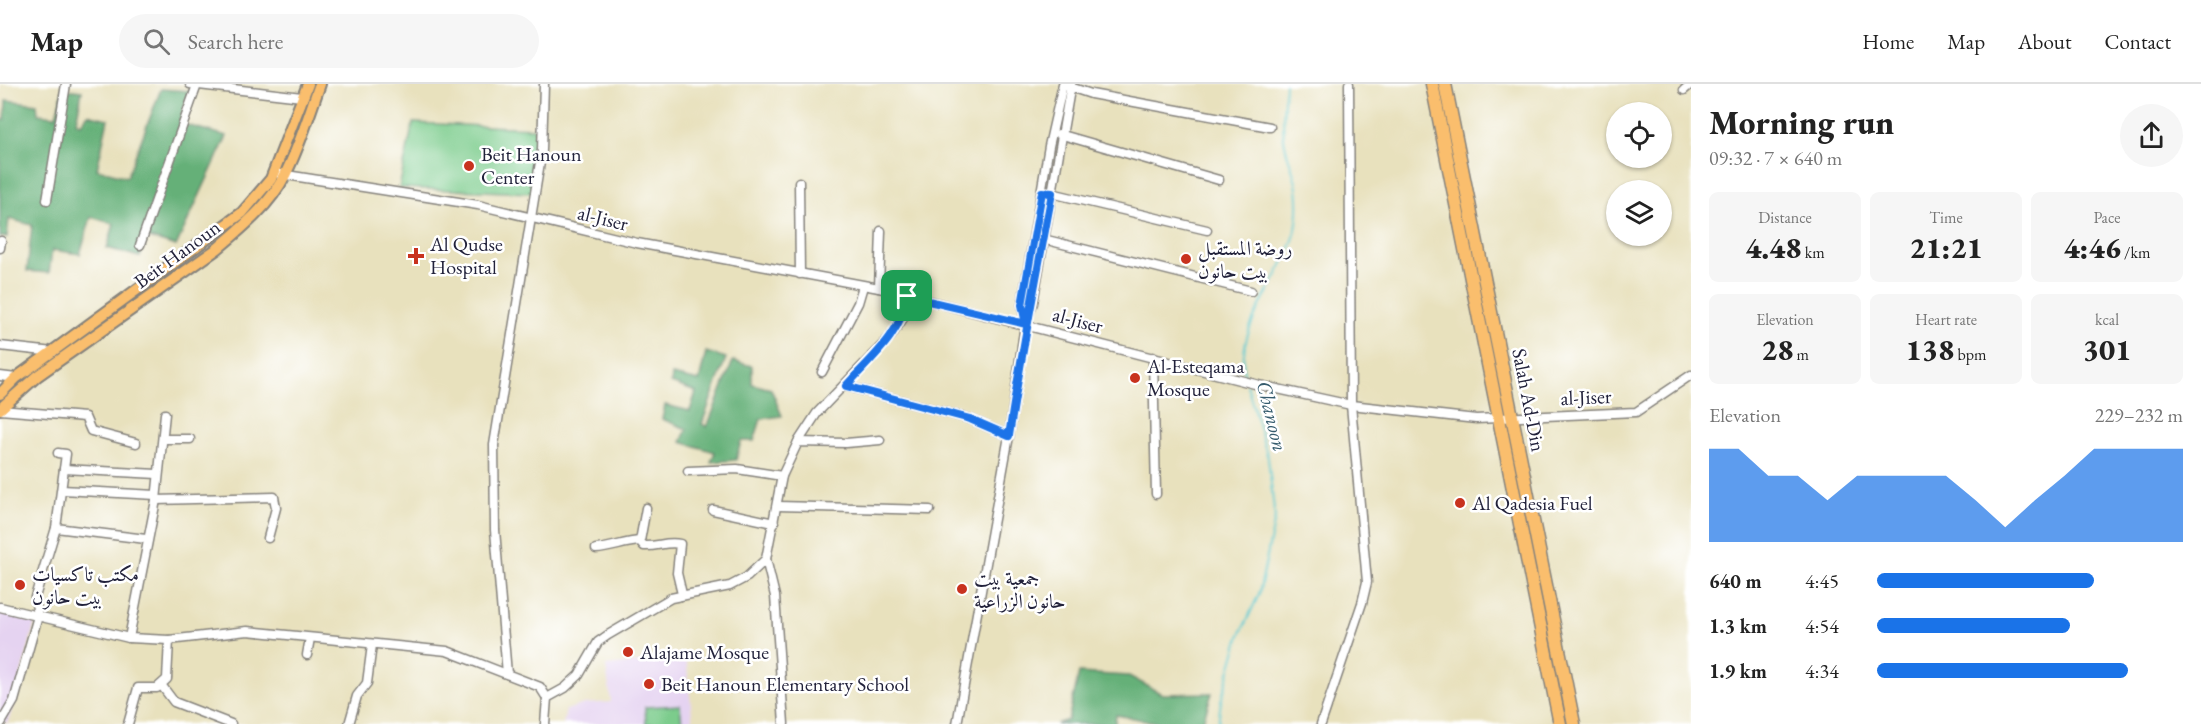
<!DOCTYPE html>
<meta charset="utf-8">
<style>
body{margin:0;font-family:"EB Garamond",Amiri,serif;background:#f6f6f6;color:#222;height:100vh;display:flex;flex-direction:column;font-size:22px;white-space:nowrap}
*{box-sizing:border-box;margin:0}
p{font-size:20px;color:#767676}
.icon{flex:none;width:33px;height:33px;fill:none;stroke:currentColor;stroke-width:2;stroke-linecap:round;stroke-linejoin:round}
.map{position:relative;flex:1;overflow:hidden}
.panel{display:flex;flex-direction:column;background:#fff;width:510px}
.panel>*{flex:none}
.fabs{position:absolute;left:1606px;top:18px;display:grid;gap:12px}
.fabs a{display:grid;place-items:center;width:66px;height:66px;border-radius:50%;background:#fff;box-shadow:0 2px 4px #0004;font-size:30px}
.pin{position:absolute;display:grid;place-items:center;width:51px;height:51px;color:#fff;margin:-26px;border-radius:12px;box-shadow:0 3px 9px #0006}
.round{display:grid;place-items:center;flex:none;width:63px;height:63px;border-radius:32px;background:#f6f6f6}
.overview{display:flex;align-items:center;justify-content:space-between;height:102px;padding:0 18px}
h1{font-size:33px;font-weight:800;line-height:45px}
.stats{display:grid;grid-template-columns:repeat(3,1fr);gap:9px;height:102px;padding:6px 18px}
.stats div{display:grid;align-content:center;border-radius:9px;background:#f6f6f6;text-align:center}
.stats b{font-size:30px;font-weight:800}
.stats small{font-size:16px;font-weight:400}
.stats p{font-size:16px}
.chart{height:168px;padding:12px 18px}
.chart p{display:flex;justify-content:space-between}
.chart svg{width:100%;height:108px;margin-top:6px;fill:#1a73e8;opacity:.7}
ul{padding:0 18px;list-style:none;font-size:20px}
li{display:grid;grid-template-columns:96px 72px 1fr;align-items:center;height:45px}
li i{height:15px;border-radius:8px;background:#1a73e8}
header{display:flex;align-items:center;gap:36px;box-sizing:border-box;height:84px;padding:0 30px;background:#fff;border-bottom:2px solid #e0e0e0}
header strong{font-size:28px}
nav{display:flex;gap:33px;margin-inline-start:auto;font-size:21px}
.search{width:420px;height:54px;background:#f6f6f6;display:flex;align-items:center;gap:15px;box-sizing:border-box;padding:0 21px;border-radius:33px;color:#767676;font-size:22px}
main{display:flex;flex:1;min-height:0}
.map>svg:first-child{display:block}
</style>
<header>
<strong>Map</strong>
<div class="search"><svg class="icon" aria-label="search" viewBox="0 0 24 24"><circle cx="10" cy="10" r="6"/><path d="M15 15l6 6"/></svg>Search here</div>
<nav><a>Home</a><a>Map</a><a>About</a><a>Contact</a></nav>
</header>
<main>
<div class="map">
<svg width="1691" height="640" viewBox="0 0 1691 640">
<rect width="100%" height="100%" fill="#fff"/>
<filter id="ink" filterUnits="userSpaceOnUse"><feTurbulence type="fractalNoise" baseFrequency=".0167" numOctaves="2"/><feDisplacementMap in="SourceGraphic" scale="12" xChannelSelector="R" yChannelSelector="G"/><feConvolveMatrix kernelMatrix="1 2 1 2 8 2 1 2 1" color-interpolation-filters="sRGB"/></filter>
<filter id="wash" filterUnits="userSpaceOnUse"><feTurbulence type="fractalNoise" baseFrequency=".008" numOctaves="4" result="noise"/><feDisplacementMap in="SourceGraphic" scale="24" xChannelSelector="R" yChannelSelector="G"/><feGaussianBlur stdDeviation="1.35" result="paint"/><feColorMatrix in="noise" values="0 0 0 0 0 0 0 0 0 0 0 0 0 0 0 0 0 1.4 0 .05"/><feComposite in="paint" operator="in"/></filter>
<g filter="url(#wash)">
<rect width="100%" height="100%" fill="#e8e1bd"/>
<g fill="#e5d3f1">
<path d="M0,529l35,10 -27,100 -8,-2z"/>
<path d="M686,573l7,67h-130l3,-14 18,-6 27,-2 -5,-36z"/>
</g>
<g fill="#7ccc8c" stroke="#4f7764" stroke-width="1.5">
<path d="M413,39l121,5 3,16 -5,49 -133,-5z"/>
<path d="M680,621l2,19h-36l-1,-17z"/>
</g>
<g fill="#65b078" stroke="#44695a" stroke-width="1.5">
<path d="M63,5l19,2 -6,31 5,2 7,-10 20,5 -11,50 30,8 34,-88 28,2 -10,32 48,13 -51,110 -30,-9 -6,20 -33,-9 7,-24 -23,-7 -11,37 -28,-4 -3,23 -22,-2 5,-46 -23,-6 -2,18h-7v-117h5l1,-20 31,4 1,10 18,2z"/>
<path d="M706,268l20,6 -24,66 5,3 26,-66 19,5v18l19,5 11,27 -21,3 -7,22h-13l-5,19 -25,2 4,-10 -34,-10 6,-13 -25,-10 3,-14 25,6 6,-19 -25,-9 1,-8 27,6z"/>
<path d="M1079,589l50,3 33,18 50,-1 -10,31h-37l-49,-9 -1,9h-59l12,-4z"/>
</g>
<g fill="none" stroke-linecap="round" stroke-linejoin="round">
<g stroke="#5bc8ce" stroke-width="2">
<path d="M1245,295c-10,-52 30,-90 47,-136 7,-18 8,-45 3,-64 -3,-13 -9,-25 -11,-40 -2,-18 0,-37 1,-55"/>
<path d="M1218,640l3,-23 19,-66 19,-41 16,-76 -7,-60 -21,-73"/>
</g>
</g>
</g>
<g filter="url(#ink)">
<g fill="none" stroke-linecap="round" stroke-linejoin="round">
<g stroke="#85827c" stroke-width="11">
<g id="minor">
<path d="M190,0l112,13"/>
<path d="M1067,2l24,8 179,33"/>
<path d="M1684,6l7,-6"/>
<path d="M1059,50l160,46"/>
<path d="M280,90l198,31 159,38 242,45 380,97 92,20 125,14 160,-7 55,-37"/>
<path d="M799,98l1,92"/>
<path d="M1047,108l160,38"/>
<path d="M47,116l19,-116"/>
<path d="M1041,151l6,5 204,51"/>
<path d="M140,161l57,-160"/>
<path d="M0,164l1,-7"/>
<path d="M879,204l2,-57"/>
<path d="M1025,238l-3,-17 27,-159 14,-62"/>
<path d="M0,262l53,6"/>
<path d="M1153,273l3,137"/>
<path d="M822,288l36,-69 5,-17"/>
<path d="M0,292l16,2"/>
<path d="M846,302l124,33 39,17"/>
<path d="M0,326l85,7 6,14 45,12"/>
<path d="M163,355h27"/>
<path d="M798,358l19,-29 74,-77 13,-19 3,-21"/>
<path d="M64,385l93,5"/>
<path d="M688,387l49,-2 45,7"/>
<path d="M62,406l94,5"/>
<path d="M156,416l118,-3 2,11 -8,30"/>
<path d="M778,422l152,4"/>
<path d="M646,424l-6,33 4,5c13,1 23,-5 36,-2l-3,29 5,21"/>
<path d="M713,426l61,13"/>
<path d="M56,444l90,11"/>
<path d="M596,465c16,-1 28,-7 44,-8"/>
<path d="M766,475l9,37 9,128"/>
<path d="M0,523l129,31 40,2 78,-9 200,20 93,36 7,11"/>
<path d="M129,554l27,-138 9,-86"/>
<path d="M307,571l3,-17"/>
<path d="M507,590l-12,-144 -1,-85 48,-295 2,-66"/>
<path d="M162,602l12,16 57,22"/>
<path d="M1,639l13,-22 24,-85 -3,-19 21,-69 10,-74 -8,-1"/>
<path d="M128,640l10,-36h19l10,-9 2,-39"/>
<path d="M349,640l8,-28 10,-13 5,-38"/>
<path d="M545,640l2,-26 18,-10 14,-13 19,-33 10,-7 63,-37 59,-12 17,-9 19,-18 16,-83 16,-34 48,1 34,-3"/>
<path d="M957,640l52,-288 16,-112 8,-21 38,-219"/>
<path d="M1321,640l41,-121 5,-21 -16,-177 -2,-321"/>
</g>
</g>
<g stroke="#85827c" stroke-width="14">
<g id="major">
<path d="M0,310l16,-16 226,-165 29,-34 37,-95"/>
<path d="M0,325l37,-33 180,-127c25,-21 53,-44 68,-74 15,-29 24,-61 35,-91"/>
</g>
</g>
<g stroke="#85827c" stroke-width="15">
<g id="highway">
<path d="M1432,0l128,640"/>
<path d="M1445,0l129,640"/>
</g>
</g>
<use href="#minor" stroke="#fff" stroke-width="8"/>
<use href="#major" stroke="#fabe6d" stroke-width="10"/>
<use href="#highway" stroke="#fabe6d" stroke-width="12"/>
</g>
</g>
<g fill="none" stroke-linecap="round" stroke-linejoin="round" filter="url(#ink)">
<g stroke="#fff" stroke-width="12">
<path id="route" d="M907,212c-6,39 -35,61 -61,90l124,33 39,17c12,-82 28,-162 43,-243l-10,-1 -20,113 4,19 -119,-28"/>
</g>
<use href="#route" stroke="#1a73e8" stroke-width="8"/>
</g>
<g fill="#c8321e" stroke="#fff" stroke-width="2">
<circle cx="469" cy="82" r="6"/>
<path d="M413 163h6v6h6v6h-6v6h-6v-6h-6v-6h6z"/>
<circle cx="1186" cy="175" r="6"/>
<circle cx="1135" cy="294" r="6"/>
<circle cx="1460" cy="419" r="6"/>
<circle cx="20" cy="501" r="6"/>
<circle cx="962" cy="505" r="6"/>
<circle cx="628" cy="568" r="6"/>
<circle cx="649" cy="600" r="6"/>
</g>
<g text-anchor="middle" stroke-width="5" stroke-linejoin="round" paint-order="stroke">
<g font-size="20" fill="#22223b" stroke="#fff" text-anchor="start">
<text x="481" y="77">Beit Hanoun<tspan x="481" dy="23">Center</tspan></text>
<text x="430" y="167">Al Qudse<tspan x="430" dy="23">Hospital</tspan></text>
<text x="1198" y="171">روضة المستقبل<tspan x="1198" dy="23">بيت حانون</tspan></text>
<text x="1147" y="289">Al-Esteqama<tspan x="1147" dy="23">Mosque</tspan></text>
<text x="1472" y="426">Al Qadesia Fuel</text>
<text x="32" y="497">مكتب تاكسيات<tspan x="32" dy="23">بيت حانون</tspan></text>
<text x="974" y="501">جمعية بيت<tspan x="974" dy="23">حانون الزراعية</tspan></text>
<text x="640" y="575">Alajame Mosque</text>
<text x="661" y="607">Beit Hanoun Elementary School</text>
</g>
<g font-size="20" fill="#22223b" stroke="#fff">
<text transform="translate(603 134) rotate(14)" y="7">al-Jiser</text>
<text transform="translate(177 170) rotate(-36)" y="7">Beit Hanoun</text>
<text transform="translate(1078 236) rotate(15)" y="7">al-Jiser</text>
<text transform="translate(1586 313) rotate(-2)" y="7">al-Jiser</text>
<text transform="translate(1529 316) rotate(79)" y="7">Salah Ad-Din</text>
</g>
<g font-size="21" font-style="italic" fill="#365c6e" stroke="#fff">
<text transform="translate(1272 332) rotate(76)" y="7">Chanoon</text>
</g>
</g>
</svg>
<div class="fabs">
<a><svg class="icon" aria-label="locate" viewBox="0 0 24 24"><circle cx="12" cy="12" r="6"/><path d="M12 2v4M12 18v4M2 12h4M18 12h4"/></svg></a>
<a><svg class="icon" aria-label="layers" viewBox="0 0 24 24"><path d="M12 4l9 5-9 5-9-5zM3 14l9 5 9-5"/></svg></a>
</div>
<div class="pin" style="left:907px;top:212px;background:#1e9e55"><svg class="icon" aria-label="arrive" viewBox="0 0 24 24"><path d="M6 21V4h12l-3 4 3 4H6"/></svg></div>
</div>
<section class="panel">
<div class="overview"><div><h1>Morning run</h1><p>09:32 · 7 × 640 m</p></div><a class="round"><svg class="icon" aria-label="share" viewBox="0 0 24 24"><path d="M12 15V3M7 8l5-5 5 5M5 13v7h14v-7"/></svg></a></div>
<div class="stats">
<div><p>Distance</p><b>4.48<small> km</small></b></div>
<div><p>Time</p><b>21:21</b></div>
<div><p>Pace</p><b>4:46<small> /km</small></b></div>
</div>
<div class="stats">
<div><p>Elevation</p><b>28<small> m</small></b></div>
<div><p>Heart rate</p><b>138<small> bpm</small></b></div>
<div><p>kcal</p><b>301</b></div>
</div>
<div class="chart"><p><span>Elevation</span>229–232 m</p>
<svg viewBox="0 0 160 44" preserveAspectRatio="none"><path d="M0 44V6L10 6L20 17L30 17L40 27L50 17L60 17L70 17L80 17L90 27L100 38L110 27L120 17L130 6L140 6L150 6L160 6V44z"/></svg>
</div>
<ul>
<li><b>640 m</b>4:45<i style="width:71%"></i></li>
<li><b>1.3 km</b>4:54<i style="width:63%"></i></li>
<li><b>1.9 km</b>4:34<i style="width:82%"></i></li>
</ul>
</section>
</main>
